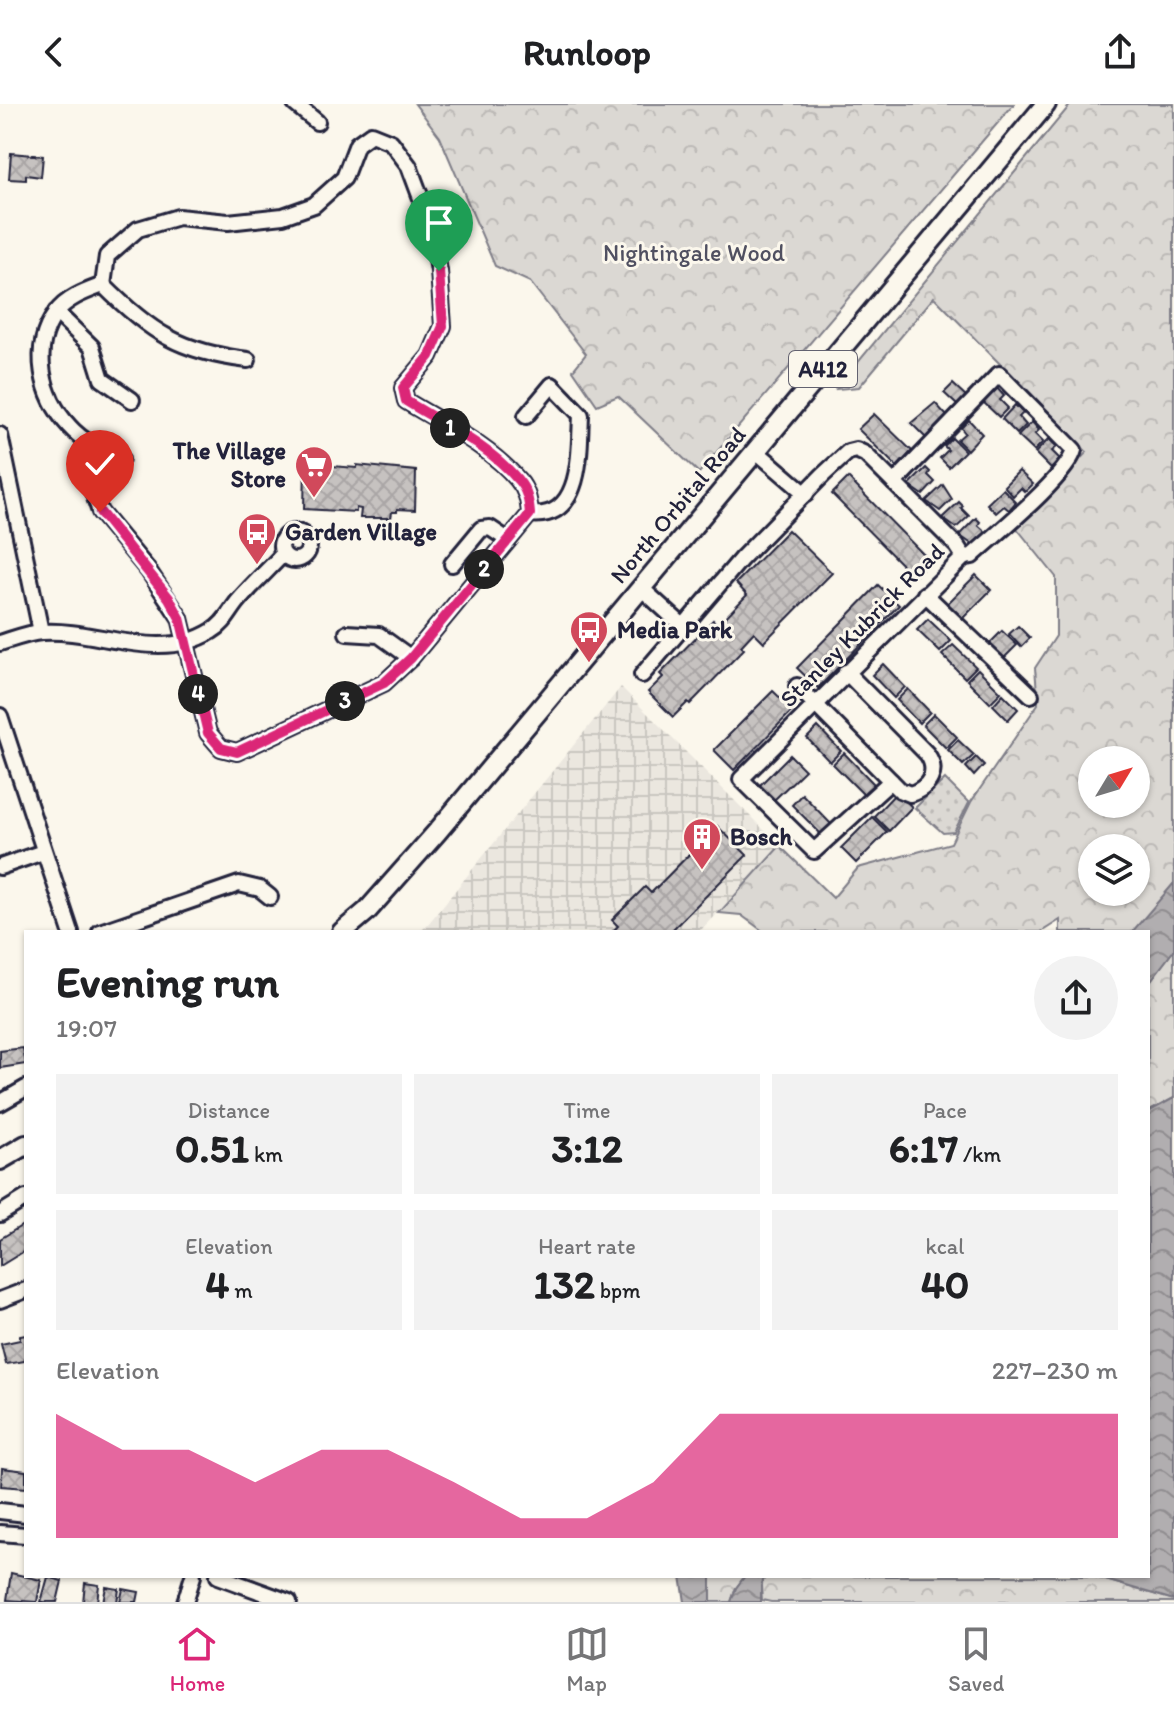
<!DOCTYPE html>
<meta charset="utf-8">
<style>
body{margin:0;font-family:Itim,sans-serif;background:#f2f2f2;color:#202124;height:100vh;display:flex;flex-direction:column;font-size:30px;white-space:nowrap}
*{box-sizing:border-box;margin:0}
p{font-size:26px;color:#757577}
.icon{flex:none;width:44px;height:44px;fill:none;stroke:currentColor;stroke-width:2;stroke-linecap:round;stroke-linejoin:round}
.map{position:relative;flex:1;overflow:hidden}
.sheet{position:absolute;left:24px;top:826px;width:1126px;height:648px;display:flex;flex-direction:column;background:#fff;border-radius:0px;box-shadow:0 2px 6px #0004}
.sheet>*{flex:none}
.needle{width:52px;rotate:52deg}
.fabs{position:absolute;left:1078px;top:642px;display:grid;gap:16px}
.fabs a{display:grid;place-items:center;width:72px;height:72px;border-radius:50%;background:#fff;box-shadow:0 2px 6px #0004;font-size:40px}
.pin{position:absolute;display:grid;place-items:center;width:68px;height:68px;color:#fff;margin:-82px -34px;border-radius:50% 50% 50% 0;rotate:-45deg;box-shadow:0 0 8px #0007}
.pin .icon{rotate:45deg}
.km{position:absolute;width:40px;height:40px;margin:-20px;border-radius:50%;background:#222;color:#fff;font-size:22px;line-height:40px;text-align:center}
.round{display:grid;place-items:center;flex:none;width:84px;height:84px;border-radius:42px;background:#f2f2f2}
.headline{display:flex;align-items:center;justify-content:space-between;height:136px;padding:0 32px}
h1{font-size:44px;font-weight:800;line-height:60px}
.stats{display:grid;grid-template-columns:repeat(3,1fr);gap:12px;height:136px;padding:8px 32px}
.stats div{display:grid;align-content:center;border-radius:0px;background:#f2f2f2;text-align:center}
.stats b{font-size:40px;font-weight:800}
.stats small{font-size:22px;font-weight:400}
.stats p{font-size:22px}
.chart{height:224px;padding:16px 32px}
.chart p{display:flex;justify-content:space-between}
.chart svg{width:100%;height:144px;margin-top:8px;fill:#db2777;opacity:.7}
header{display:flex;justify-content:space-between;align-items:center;height:104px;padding:0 32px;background:#fff;font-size:36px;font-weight:800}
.menu{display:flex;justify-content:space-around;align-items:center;height:112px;border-top:2px solid #e0e0e0;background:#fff;font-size:22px;color:#757577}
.menu a{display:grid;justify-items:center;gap:4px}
.menu .on{color:#db2777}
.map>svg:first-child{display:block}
</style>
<header><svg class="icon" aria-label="back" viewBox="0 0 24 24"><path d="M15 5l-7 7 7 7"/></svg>Runloop<svg class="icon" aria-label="share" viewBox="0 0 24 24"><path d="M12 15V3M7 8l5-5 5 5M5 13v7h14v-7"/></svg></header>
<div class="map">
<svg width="1174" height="1498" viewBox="0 0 1174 1498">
<defs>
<pattern id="industrial-grid" width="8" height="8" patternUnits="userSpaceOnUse" patternTransform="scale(2)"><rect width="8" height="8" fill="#ebe7df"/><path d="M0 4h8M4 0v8" fill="none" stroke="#c9c6c0"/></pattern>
<pattern id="grass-dots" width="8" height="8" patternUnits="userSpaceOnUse" patternTransform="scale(2)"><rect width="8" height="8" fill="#dbd8d3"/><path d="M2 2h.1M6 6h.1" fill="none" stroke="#bcb9b6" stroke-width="1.8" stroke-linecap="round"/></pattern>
<pattern id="forest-crowns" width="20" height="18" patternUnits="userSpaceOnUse" patternTransform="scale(2)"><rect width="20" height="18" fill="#dbd8d3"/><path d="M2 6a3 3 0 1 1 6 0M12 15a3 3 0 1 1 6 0" fill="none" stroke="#bcb9b6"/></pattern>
<pattern id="water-waves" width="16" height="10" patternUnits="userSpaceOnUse" patternTransform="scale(2)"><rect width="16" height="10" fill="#b1aeb0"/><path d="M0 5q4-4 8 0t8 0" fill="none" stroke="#908d90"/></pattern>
<pattern id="building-cross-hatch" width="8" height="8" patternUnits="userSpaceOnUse" patternTransform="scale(2)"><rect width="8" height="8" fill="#c6c2c0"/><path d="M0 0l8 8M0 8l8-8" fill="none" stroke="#aaa6a6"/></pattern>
</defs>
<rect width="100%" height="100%" fill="#fbf7ec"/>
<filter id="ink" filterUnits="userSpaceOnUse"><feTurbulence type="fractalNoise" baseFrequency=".0125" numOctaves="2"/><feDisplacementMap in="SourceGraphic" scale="16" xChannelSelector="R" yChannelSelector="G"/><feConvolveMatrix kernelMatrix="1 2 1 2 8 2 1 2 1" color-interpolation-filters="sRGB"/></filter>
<g filter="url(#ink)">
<path fill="url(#industrial-grid)" d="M621,583l159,159 -81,86h-281l10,-8z"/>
<path fill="url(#grass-dots)" stroke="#7e7d87" stroke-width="2" d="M945,675l24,24 -15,29 -11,1 -28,-25z"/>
<g fill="url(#forest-crowns)" stroke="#7e7d87" stroke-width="2" fill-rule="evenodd">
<path d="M415,0h599l-315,369 -81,-77 -21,9 -24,-35 13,-16 -56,-72 -35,-16 -55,-129z"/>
<path d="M1071,0h103v779l-38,49h-76v-12l-19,12h-277l-23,-17 -22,-2 61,-67 53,52 25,-30 93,-25 20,-41 67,-98 -3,-36 21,-32v-59l-40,-50 71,-75 -153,-155 -75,90 -23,2zM1092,656h44v44h-44zM1092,744h44v44h-44z"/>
<path d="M1174,846v148l-26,14v-128z"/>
<path d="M711,1472h34l-9,12 -5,14h-20z"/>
<path d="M765,1472h327l82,24v2h-403l-9,-2 -1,-14z"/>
</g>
<g fill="url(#water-waves)" stroke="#787681" stroke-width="2">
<path d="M1174,779v67l-26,34v-52h-16z"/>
<path d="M1174,994v502l-82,-24h56v-464z"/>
<path d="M681,1472h30v26h-26z"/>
<path d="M745,1472h20l-4,10v16h-30l5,-14z"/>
</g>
<g fill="url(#building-cross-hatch)" stroke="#22223b" stroke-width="2">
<path d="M11,49l32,3 -2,21 -15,-2v5l-17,-1z"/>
<path d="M953,280l13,12 -9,9 -13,-12z"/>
<path d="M997,284l7,8 -4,4 8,8 -9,9 -16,-15z"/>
<path d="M935,299l13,14 -21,22 -16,-16z"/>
<path d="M1015,301l8,8 -4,4 7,8 -9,9 -15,-15z"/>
<path d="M874,310l38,37 -15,16 -39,-38z"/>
<path d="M969,316l13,14 -15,16 -10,-10 8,-7 -4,-5z"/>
<path d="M1032,318l7,8 -4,4 8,8 -9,9 -16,-15z"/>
<path d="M952,334l13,13 -16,16 -9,-9 8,-8 -4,-4z"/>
<path d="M1049,335l8,8 -5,4 8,8 -9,10 -16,-16z"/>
<path d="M305,360l52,4v-3l59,6 -1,39 -18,-1v3h-5l-1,6h-31l1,-9 -5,-1v4l-52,-3z"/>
<path d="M926,364l4,4 -2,3 7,7 -12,13 -14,-10z"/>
<path d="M1019,367l14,13 -8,8 -4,-4 -8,8 -9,-10z"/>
<path d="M848,374l82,83 -16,16 -82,-83z"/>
<path d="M943,381l9,14 -12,12 -14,-10z"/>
<path d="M1003,385l13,13 -7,8 -5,-4 -8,7 -9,-9z"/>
<path d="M959,398l4,4 -2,2 8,8 -13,12 -14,-10z"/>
<path d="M976,414l4,4 -2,3 8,7 -13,13 -14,-10z"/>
<path d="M788,426l44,43 -68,69 -10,-10 -13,14 3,3 -54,55 -2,-2 -15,15 -25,-25 15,-15 -3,-3 53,-54 5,5 29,-30 -11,-12z"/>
<path d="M976,471l15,15 -30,30 -15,-15z"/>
<path d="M878,481l21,20 -81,83 -21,-20z"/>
<path d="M928,515l23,22 -11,11 -23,-22z"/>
<path d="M1018,522l12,12 -9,9 -12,-13z"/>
<path d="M1002,527l15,14 -16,16 -14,-15z"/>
<path d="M953,541l23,22 -11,11 -23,-23z"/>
<path d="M883,560l22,23 -11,11 -22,-23z"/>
<path d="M978,565l23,23 -11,11 -23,-23z"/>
<path d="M908,585l22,23 -11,11 -22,-23z"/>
<path d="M773,587l20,19 -59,60 -20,-20z"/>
<path d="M1003,590l15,15 -10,11 -15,-15z"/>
<path d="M934,610l23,23 -11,11 -23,-23z"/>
<path d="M818,623l23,24 -11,11 -23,-24z"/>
<path d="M958,636l16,15 -11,10 -15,-15z"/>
<path d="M844,649l30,31 -11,10 -30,-30z"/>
<path d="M790,651l15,15 -31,30 -15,-14z"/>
<path d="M976,653l8,8 -10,11 -8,-9z"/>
<path d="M897,688l15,15 -23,24 -15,-15z"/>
<path d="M802,690l30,31 -10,10 -30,-30z"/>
<path d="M872,713l15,15 -31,31 -15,-15z"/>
<path d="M717,722l30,29 -77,77h-58l6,-6 -6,-6 33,-33 6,6z"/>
<path d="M23,944l3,16 -26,4v-17z"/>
<path d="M26,1119v27l-26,16v-27z"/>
<path d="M26,1231l-1,26 -19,3 -5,-20 19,-4v-4z"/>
<path d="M2,1364l24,3v17l-25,-2z"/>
<path d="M11,1469l30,7 -4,22 -30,-2z"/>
<path d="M48,1473l14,4 -5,21h-16z"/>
<path d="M85,1479l14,2 -2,17h-14z"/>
<path d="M106,1483l13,2 -2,13h-14z"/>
<path d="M123,1485l16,3 -2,10h-17z"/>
</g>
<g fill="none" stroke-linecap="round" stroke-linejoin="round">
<g stroke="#22223b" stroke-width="20">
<g id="minor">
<path d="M295,0l22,18"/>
<path d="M103,181c-16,6 -37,13 -47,28 -26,35 -14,84 13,113 14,16 34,25 52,33"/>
<path d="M103,181c47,47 77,67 145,75"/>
<path d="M56,208l36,35 10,32 30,21"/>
<path d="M526,312l26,-31 29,30c-2,37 2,105 -51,99"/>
<path d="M0,331l41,197"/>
<path d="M97,344l-10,27 13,37 48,58 32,48 28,115 13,15 16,4 147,-69 27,-25 119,-144c-1,-13 -3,-24 -12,-34 -27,-33 -76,-57 -112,-79l-3,-13 27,-32 13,-30 -4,-55 -8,-46 -22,-59 -18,-24 -20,-8 -14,10 -13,34 -30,27 -31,11 -55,6 -50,-5 -40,12 -31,27 -4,29"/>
<path d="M756,347l50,43"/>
<path d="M894,379l105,-109 75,76c-6,26 -79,85 -102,106l-8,1"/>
<circle cx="295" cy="442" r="14"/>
<path d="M452,460l29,-35 9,-1 18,12"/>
<path d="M640,483l44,40"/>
<path d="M925,490l106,101"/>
<path d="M347,529l32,2 32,23"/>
<path d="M0,539c13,-4 28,-10 42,-11 54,-4 117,32 170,-1 14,-8 18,-21 28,-32 14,-16 29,-30 43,-45"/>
<path d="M642,571l99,-116 82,-84 25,-23 8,-2 9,4 92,92 7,11 -223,222 73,72 77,-70"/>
<path d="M797,582l103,104 10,4c20,-6 29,-23 17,-40l-81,-82"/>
<path d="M0,612l71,216"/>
<path d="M0,763l43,-15"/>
<path d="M100,828l139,-48 21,5 10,8"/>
<path d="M0,999l26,-15"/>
<path d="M0,1110l26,-16"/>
<path d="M0,1196l26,-10"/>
<path d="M0,1407l26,3"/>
<path d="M0,1429l26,2"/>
<path d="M218,1472l71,26"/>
<path d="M185,1498l8,-26"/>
</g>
</g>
<g stroke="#22223b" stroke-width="24">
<g id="major">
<path d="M342,828l25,-21 70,-79 609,-728"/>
<path d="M0,1056l26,-15"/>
</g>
</g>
<use href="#minor" stroke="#fbf7ec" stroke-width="14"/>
<use href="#major" stroke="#fbf7ec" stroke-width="18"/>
</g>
</g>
<g fill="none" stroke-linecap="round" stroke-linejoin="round" filter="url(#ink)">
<g stroke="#fff" stroke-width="16">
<path id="route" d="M100,408l69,86 11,20 28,115 13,15 16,4 147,-69 27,-25 119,-144c-1,-13 -3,-24 -12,-34 -28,-34 -75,-56 -112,-79l-3,-13 27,-32 13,-30 -4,-55"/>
</g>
<use href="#route" stroke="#db2777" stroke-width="10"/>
</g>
<defs>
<g id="supermarket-pin" transform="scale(2)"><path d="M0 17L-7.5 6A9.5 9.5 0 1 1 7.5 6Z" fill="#d1495b" stroke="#fbf7ec"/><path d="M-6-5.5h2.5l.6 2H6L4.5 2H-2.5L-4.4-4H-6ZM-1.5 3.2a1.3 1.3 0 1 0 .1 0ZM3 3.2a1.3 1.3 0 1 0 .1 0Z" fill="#fff"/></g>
<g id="bus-pin" transform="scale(2)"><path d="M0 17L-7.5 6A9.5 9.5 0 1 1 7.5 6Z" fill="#d1495b" stroke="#fbf7ec"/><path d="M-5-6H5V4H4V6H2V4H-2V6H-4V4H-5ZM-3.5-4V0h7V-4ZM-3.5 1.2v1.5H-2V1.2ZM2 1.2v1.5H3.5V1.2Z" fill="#fff"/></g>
<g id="building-pin" transform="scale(2)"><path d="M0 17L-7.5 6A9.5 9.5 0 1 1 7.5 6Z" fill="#d1495b" stroke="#fbf7ec"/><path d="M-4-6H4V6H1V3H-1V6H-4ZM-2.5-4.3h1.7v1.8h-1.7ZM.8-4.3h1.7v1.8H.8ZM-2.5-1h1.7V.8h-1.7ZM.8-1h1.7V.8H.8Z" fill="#fff"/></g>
</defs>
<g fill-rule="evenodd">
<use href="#supermarket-pin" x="314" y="361"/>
<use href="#bus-pin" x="257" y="428"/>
<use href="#bus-pin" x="589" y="526"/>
<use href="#building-pin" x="702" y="733"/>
</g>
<g text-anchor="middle" stroke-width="6" stroke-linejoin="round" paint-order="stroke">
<rect fill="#fbf7ec" stroke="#636270" stroke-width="2" x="789" y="247" width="68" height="36" rx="6"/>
<g font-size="22" font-weight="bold" fill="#22223b">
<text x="823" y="273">A412</text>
</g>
<g font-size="24" fill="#505061" stroke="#fbf7ec">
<text x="694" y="157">Nightingale Wood</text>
</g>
<g font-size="24" font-weight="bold" fill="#22223b" stroke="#fbf7ec" text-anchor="start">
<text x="286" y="355" text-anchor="end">The Village<tspan x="286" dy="28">Store</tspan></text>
<text x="285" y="436">Garden Village</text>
<text x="617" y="534">Media Park</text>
<text x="730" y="741">Bosch</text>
</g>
<g font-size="24" fill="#22223b" stroke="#fbf7ec">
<text transform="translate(678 401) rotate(-50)" y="8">North Orbital Road</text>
<text transform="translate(862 521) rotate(-45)" y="8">Stanley Kubrick Road</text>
</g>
</g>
</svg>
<div class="fabs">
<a><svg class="needle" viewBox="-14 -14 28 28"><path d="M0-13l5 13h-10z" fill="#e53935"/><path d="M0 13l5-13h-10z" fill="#757577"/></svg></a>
<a><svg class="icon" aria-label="layers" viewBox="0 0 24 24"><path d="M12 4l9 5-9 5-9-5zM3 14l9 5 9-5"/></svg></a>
</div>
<div class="pin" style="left:439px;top:167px;background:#1e9e55"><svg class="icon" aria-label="arrive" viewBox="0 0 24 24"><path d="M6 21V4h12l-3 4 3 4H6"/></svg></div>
<div class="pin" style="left:100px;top:408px;background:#d93025"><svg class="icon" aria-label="check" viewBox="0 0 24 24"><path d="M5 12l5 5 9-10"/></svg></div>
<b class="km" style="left:450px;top:324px">1</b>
<b class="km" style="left:484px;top:465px">2</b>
<b class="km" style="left:345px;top:597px">3</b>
<b class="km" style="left:198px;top:590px">4</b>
<section class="sheet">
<div class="headline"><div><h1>Evening run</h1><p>19:07</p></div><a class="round"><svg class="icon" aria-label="share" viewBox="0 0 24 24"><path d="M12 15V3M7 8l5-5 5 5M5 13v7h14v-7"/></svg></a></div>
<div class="stats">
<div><p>Distance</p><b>0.51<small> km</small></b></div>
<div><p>Time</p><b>3:12</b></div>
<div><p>Pace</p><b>6:17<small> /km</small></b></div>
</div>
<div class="stats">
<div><p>Elevation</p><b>4<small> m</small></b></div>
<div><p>Heart rate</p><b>132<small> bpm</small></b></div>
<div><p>kcal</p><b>40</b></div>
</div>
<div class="chart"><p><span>Elevation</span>227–230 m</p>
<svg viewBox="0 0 160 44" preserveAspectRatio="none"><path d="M0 44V6L10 17L20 17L30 27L40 17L50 17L60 27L70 38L80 38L90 27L100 6L110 6L120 6L130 6L140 6L150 6L160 6V44z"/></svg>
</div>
</section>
</div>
<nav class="menu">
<a class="on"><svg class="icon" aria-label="home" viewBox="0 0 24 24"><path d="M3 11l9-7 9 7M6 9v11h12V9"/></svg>Home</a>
<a><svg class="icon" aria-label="map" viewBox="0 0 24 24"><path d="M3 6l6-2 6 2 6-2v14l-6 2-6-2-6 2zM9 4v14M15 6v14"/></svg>Map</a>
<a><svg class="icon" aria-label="saved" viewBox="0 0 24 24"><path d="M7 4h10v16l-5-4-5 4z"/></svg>Saved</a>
</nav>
